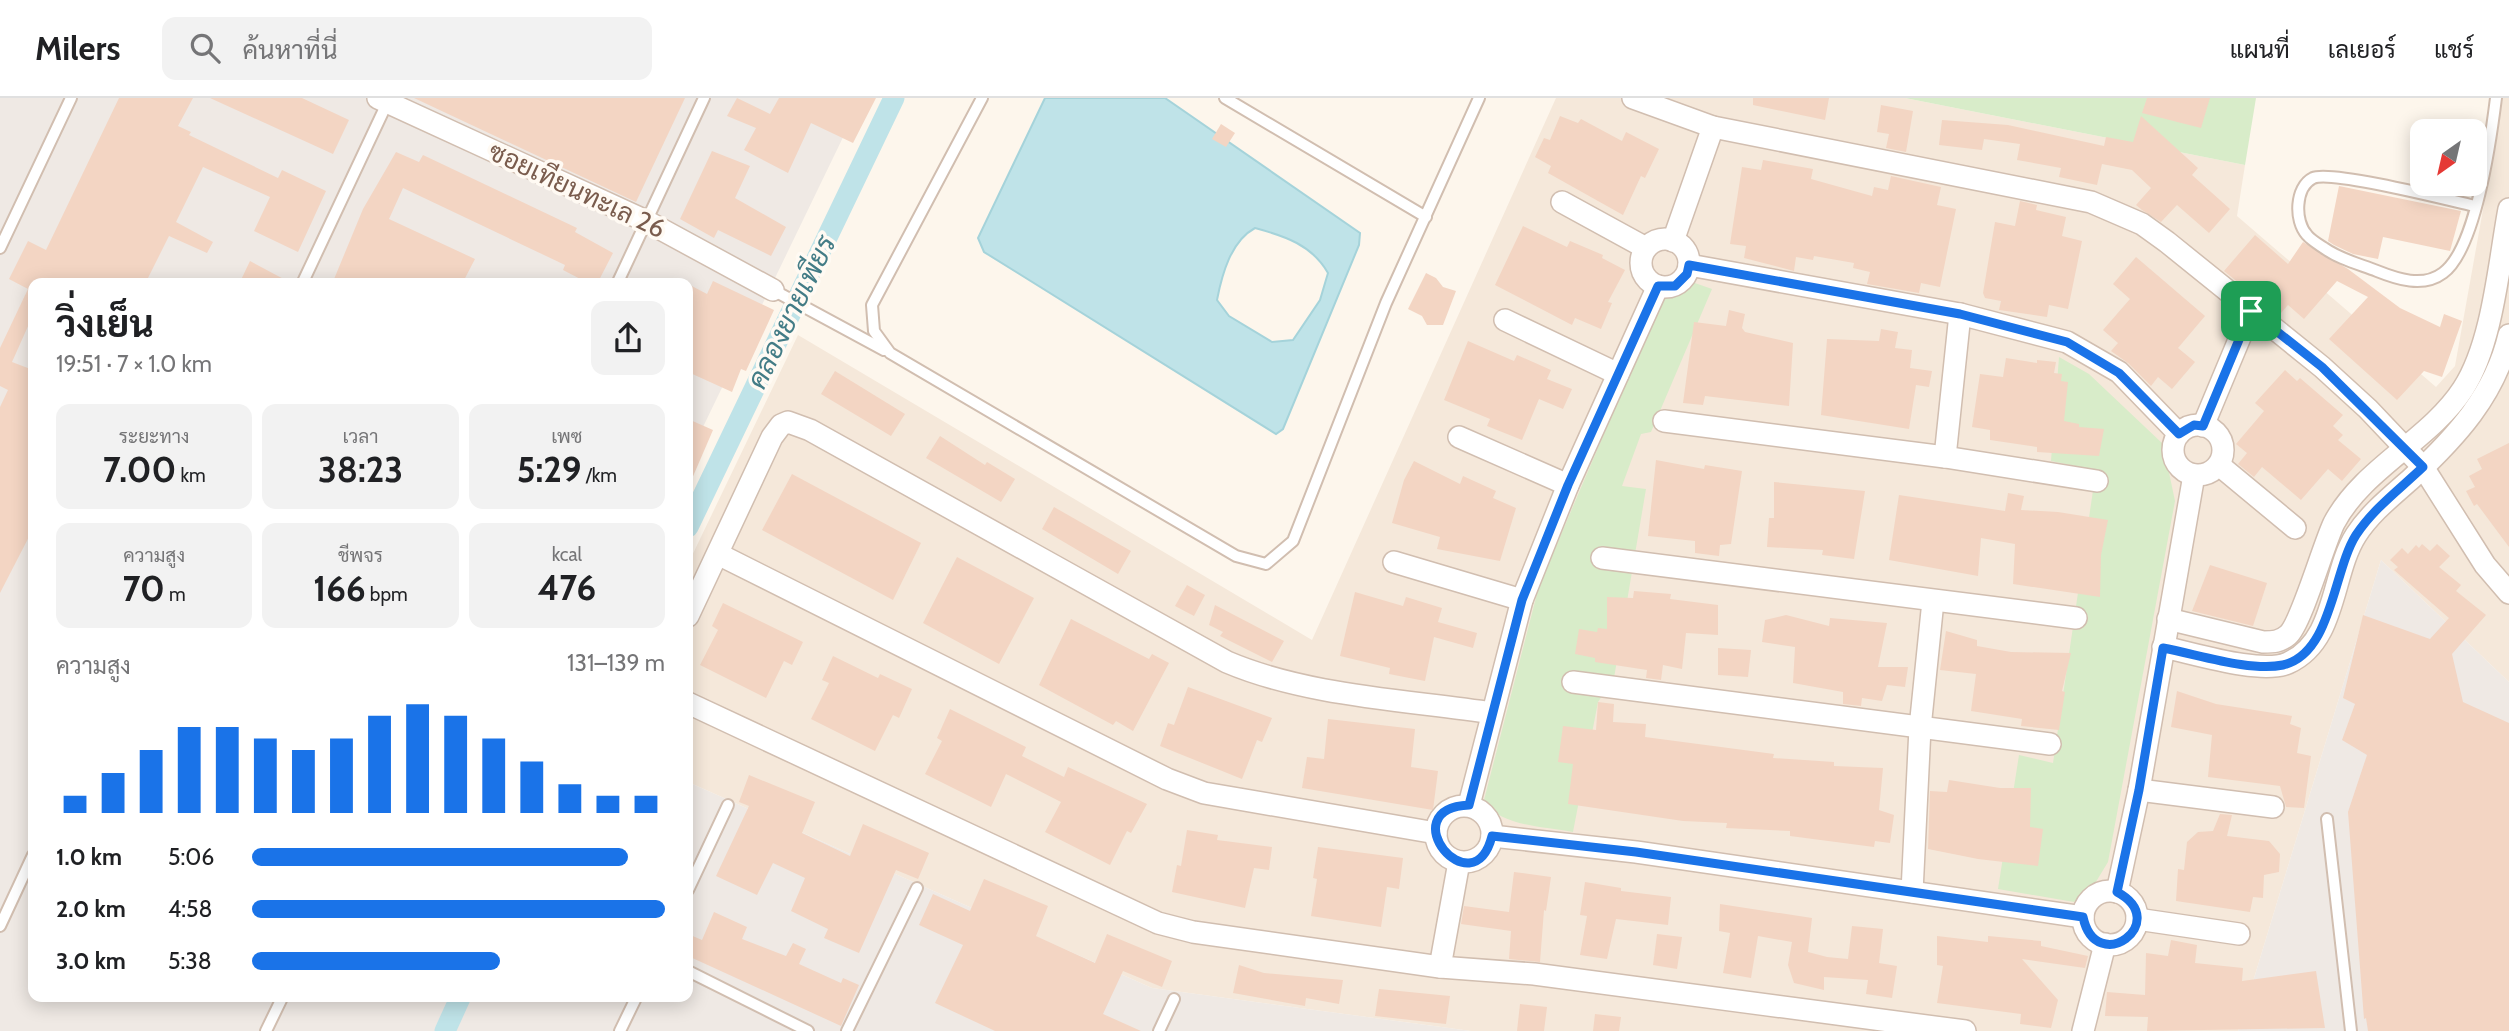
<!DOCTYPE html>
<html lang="th">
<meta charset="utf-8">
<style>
body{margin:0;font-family:Cabin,Sarabun,sans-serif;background:#f2f2f2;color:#202124;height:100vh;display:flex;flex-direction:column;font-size:26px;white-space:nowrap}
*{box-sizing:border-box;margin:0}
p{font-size:23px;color:#757577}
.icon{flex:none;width:38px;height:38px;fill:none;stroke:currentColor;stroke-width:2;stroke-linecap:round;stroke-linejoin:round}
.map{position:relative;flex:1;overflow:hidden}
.drawer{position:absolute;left:28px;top:180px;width:665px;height:724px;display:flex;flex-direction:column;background:#fff;border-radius:14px;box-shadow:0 4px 18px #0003}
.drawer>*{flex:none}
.needle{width:46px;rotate:214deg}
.controls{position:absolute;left:2410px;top:21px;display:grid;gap:14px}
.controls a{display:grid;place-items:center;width:77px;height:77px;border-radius:14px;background:#fff;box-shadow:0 4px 18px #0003;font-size:35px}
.pin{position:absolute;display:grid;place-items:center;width:60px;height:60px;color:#fff;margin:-30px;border-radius:14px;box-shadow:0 4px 10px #0006}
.round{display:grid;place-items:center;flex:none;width:74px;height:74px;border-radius:14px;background:#f2f2f2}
.head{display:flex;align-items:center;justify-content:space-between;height:119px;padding:0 28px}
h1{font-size:38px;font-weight:700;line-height:52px}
.stats{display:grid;grid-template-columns:repeat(3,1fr);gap:10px;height:119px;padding:7px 28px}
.stats div{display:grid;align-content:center;border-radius:14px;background:#f2f2f2;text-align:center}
.stats b{font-size:35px;font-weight:700}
.stats small{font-size:19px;font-weight:400}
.stats p{font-size:19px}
.chart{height:196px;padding:14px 28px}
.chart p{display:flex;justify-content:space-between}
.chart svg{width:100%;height:126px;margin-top:7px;stroke:#1a73e8;stroke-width:6}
ul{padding:0 28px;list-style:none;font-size:23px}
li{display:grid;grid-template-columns:112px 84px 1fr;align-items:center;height:52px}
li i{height:18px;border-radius:9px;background:#1a73e8}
header{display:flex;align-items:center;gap:42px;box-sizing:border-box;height:98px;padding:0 35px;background:#fff;border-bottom:2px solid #e0e0e0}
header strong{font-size:33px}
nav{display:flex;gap:38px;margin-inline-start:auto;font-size:24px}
.search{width:490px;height:63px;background:#f2f2f2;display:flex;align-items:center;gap:18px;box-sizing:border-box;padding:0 24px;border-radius:14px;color:#757577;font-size:26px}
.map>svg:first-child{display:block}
</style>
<header>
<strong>Milers</strong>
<div class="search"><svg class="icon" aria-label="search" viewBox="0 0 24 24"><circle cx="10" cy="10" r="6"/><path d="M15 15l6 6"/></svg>ค้นหาที่นี่</div>
<nav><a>แผนที่</a><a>เลเยอร์</a><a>แชร์</a></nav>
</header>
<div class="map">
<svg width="2509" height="933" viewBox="0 0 2509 933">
<rect width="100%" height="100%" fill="#fdf6ec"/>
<path fill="#f5e8da" d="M1556,0h349l340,67 -8,51 199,171 19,-21 48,-268h6v584l-128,-122 -143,471h-767l-319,-43 -464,-206v-218l110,-229 514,305z"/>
<g fill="#efe9e4">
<path d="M0,0h862l-174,360v-174h-655v714h655v-216l464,206 319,43h-1471z"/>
<path d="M2381,462l128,122v349h-271z"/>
</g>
<g fill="#d8ecc9">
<path d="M1905,0h351l-11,67z"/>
<path d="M1692,184l20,7 -61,143 -10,2 -19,52 24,3 -32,189 -16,24 -25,130c-29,-6 -74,-5 -89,-32l55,-214 123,-288z"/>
<path d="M2059,259l30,17 74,70 12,57 -67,361 -14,23 -20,17 -76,-13 21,-134 34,8 43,-293 -45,-9z"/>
</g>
<path fill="#bfe3e8" stroke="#a5d3da" stroke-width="2" fill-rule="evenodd" d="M1045,0h120l195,135 -1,12 -76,184 -7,5 -292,-182 -6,-14zM1255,130c30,8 57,17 73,45l-8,27 -27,40 -21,2 -43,-26 -12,-16c5,-26 14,-59 38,-72z"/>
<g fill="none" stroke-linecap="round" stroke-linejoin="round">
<g stroke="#bfe3e8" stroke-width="21">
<path d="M688,429l206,-429"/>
<path d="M445,933l15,-33"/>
</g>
</g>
<g fill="#f3d5c3">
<path d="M119,0h74l-15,28 13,6 -2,3 89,43 4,-8 44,21 -28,61 -44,-21 16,-34 -67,-30 -27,55 37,20 -6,11 -38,-17 -24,48h-112v31l-21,47 21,8v159l-33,64v-186l8,-17 -8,-4v-38l28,-59 -19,-10 19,-38 18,9z"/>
<path d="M210,0h92l47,22 -16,34z"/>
<path d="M414,0h271l-49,104z"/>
<path d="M737,0l33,16 9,-16h97l-23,45 -42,-20 -23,50 -44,-23 12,-22 -29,-12z"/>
<path d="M1753,0h76l-4,22 -72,-15z"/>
<path d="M2147,0h63l-9,30 -59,-15z"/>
<path d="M1881,7l32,6 -7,41 -20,-4 3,-14 -12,-2z"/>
<path d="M1560,18l18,7 3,-4 41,22 4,-9 33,17 -14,29 -4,-2 -18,39 -75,-42 3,-7 -16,-9 9,-19 6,2z"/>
<path d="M2141,18l57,52 -6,7 38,34 -21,24 -32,-28 -16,17 -19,-12 -6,-5 15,-17 -19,-18 -30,-6 -5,21 -38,-8 2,-9 -44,-8 3,-16 -36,-5 -2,11 -43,-5 3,-25 66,5 96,21 2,-9 27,5z"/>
<path d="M1221,26l14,9 -9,14 -14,-8z"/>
<path d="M712,53l38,15 -15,32 51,29 -15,29 -53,-26 -4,8 -34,-19z"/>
<path d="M396,54l23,10 4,-7 154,73 -2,4 38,21 -16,31h-7l-27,-14 2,-5 -162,-77 -14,31 86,40 -13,25h-130l31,-75z"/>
<path d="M1763,62l50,9 -2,10 61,17 2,-9 14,3 3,-14 50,11 -4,18 19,4 -16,78 -19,-4 -2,10 -52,-9 3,-12 -17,-4 1,-5 -40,-7 -1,4 -17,-3 -2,14 -50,-13 2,-12 -16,-2 12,-77 19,3z"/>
<path d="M2339,88l122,25 -11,40 -67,-14 -5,22 -25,-5 -19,-9 -6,-4z"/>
<path d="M2020,103l17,4 -1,5 30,7 -4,19 20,5 -14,68 -19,-4 -2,12 -48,-7 2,-9 -16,-3 -2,-5 12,-71 20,4z"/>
<path d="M1523,128l44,21 3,-6 33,14 -1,3 23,12 -17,32 4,1 -11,26 -26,-11 -3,7 -77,-40z"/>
<path d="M2255,137l33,29 15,-22 45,27 52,39 40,19 4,-13 18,7 -20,56 -18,-6 -27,29 -39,-35 -29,-26 39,-42 -31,-16 -33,38 -16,-14 -7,8 -22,-20 -3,4 -32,-26z"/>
<path d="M2136,159l69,59 -27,32 17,14 -23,27 -14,-12 -7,9 -23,-23 -17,-12 7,-8 -15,-13 27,-31 -17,-15z"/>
<path d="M250,163l43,23h-54z"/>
<path d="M1426,175l10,5 7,9 13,4 -13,34h-16l-5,-9 -14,-7z"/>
<path d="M713,183l61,29 -28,61 -5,-2 -9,23 -44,-20v-88l19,10z"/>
<path d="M1729,212l16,4 -3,14 3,4 48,11 -4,63 -84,-10 -2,9 -20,-2 11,-81 32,4z"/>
<path d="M1881,231l17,3 -3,16 17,2 -2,18 22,3 -3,16 -13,-2 -7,44 -88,-14 6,-76 52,2z"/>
<path d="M1468,243l46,20 3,-6 34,15 -4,9 25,10 -9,20 -24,-10 -17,41 -35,-14 3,-7 -46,-19z"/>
<path d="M2006,260l31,5v-3l19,2 -2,11 8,1 -1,7 7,1 -4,39 15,3v3l25,2 -5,27 -62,-4v-5l-47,-7v-10l-18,-3 8,-53 23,3z"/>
<path d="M2285,272l12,11 3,-3 43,37 -10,11 10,9 -5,5 23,19 -19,22 -14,-12 -27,31 -39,-33 -8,10 -16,-13 9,-11 -11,-9 28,-33 -9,-8z"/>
<path d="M835,273l70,43 -14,22 -70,-42z"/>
<path d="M688,321l25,11 -25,58z"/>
<path d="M940,338l45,29 2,-3 28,17 -14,23 -75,-44z"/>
<path d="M2509,345v104l-32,-43 -3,2 -8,-15 9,-4 -6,-11 13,-7 -5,-10z"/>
<path d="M1656,362l48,9 1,-4 37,6 -11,73 -11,1 -1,11 -24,-3v-12l-47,-5z"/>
<path d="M1414,363l46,23 3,-8 33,15 -3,7 23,10 -16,53 -63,-12 3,-12 -48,-14 12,-43z"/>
<path d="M792,376l129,69 -28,57 -131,-70z"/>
<path d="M1774,384l91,9 -11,68 -32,-4 1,-5 -56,-3 2,-29h5z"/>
<path d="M2008,395l16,3 -3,14 37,2 50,8 -7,35 -1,42 -87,-13 2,-40 -34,-6 -3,38 -89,-16 10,-65 106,16z"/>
<path d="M1054,409l77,44 -13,23 -76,-45z"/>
<path d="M2422,446l8,7 7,-7 13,12 -11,11 22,18 -5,6 30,24 -34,39 11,48 46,21v308h-141l-2,-13 -2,1 -16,-207 19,-57 -25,-15 13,-36 -12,-6 20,-83 67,24 19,-21 -55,-48 4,-3 -8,-7 12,-12 6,6 8,-9 3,3z"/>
<path d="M957,459l77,41 -35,66 -76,-41z"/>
<path d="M2210,467l57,18 -14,43 -61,-15z"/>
<path d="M1187,487l18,10 -11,21 -19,-10z"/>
<path d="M1634,493l37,3 -1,5 48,6v30l-32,-2 -4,36 -19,-4 -2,15 -15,-2 1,-8 -52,-8v-4l-20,-4 4,-25 18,3 1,-4 9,1v-32l26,1z"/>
<path d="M1355,494l48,14 3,-9 36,11 -4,14 39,11 -4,15 -39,-11 -9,44 -36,-7 1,-6 -50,-12z"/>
<path d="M723,505l80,39 -11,23 -8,-4 -18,37 -66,-33 18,-35 -6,-4z"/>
<path d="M1215,507l69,36 -12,21 -52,-26 3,-4 -14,-7z"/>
<path d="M1786,517l43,11 1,-8 57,5 -9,44h30l-3,20 -18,-2 -5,16 -20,-3 -1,8 -18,-2v-12l-50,-9 2,-36 -33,-5 3,-22z"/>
<path d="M1071,521l78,40 3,-5 17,9 -36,68 -17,-10 -3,4 -74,-40z"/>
<path d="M1946,533l31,9v6l34,6 60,1 -9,38 3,1 -6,38 -38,-4 1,-7 -51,-8 5,-37 -36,-4z"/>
<path d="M1718,550l33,2 -3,27 -30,-2z"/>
<path d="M833,558l45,22 2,-4 32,15 -13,29 -6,-3 -18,36 -64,-32 18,-36 -7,-3z"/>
<path d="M1188,589l84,31 -10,24 -5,-2 -15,39 -82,-33 8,-23 6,2z"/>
<path d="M2177,593l39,13 76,12 -2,8 11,4 -4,25 14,3 -7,52 -18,-1 -6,-21 -72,-9 4,-42 -41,-8z"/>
<path d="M1598,604l16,2 -1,18 33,2 -1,13 129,17 -1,4 61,4v4l49,2 -4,42 15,5 -4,28 -15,-2 -1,6 -84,-11v-5l-64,-3 1,-5 -44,-2 -115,-17 5,-40 -15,-2 5,-36 33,4z"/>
<path d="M950,611l76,38 -4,9 42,21 4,-10 79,37 -16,29 -4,-2 -17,34 -65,-33 16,-30 -55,-28 -15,33 -66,-33 17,-33 -5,-3z"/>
<path d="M1328,621l87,10 -4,38 27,4 -5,39 -131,-22 5,-31 17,2z"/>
<path d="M749,677l66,27 -13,31 48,23 13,-32 66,29 -11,26 -22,-9 -37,83 -35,-15 4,-9 -37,-18 14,-33 -32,-15 -16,32 -41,-19 33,-70 -10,-4z"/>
<path d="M1949,682l51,8h31l-1,39 13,2 -5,37 -60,-7 -50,-10 2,-58 17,1z"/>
<path d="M2220,716l12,1 -5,21 42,5 11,13 -1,18 -15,3 -1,23 -10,-1 -3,15 -74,-11 2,-32 6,1 3,-28 11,-10 15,-1z"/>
<path d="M1187,732l31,5 -1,5 55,7 -3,23 -15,-2 -9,40 -73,-16 5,-27 4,1z"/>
<path d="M1318,749l85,11 -4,31 -12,-2 -6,40 -70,-11 6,-37 -4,-1z"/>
<path d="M1514,774l37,5 -5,34 -2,-1 -4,52 -31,-3 2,-28 -50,-7 3,-18 45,6z"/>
<path d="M984,781l64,27 -12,30 59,27 12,-29 65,27 -10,26 -39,-16 -20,43 38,17h-146l-60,-28 28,-58 -44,-20 14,-31 37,17z"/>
<path d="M1585,784l36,6v3l50,6 -3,28 -52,-6 -9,40 -27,-4 7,-39 -7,-1z"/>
<path d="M1720,806l92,14 -4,34 19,5 21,2 4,-33 31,3 -4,34 18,3 -5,32 -26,-4 2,-14 -44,-3v13l-30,-7 -6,-18 4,-23 -34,-6 -7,42 -28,-5 7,-40 -11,-2z"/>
<path d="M714,814l33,15 -5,12 44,17 7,-13 13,6 -7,15 42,19 2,-5 16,7 -18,41 -153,-70v-22l14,6z"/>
<path d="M1657,836l25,3 -5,32 -24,-4z"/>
<path d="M1937,838l51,6v-6l53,5v5l47,10 -3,12 -63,-9 36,41 -7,28 -31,-4 1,-10 -84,-11 6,-37 -6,-1z"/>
<path d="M2171,842l26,5 -2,18 48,5 -1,13 74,-10 9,57 -178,3 1,-14 -43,-1 2,-24 38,3 1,-42 22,3z"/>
<path d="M1239,867l25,8 79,7 -4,24 -33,-6 -1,8 -72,-13z"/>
<path d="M1379,891l71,7 -4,28 -71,-8z"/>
<path d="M1520,906l27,3 -3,24h-27z"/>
<path d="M1595,916l26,3 -2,14h-26z"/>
</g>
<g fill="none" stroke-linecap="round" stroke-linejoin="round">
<g stroke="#d1beb0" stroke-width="14">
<g id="lane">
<path d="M982,0l-110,207 2,26 16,22 346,203 30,8 27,-23 93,-238 93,-205"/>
<path d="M1225,0l201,119"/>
<path d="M2475,108c-26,-6 -144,-36 -162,-28 -18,9 -19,43 -6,57 4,5 11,9 17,13 15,11 35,16 53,23 20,8 46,17 66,2 33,-24 48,-135 53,-175"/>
<path d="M0,150l71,-150"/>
<path d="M302,186l87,-185"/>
<path d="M617,186l87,-186"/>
<path d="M773,192l111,60"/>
<path d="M2327,721l24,212"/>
<path d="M688,792l40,-85"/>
<path d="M0,828l33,-71"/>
<path d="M688,873l120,60"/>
<path d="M266,933l16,-33"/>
<path d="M620,933l16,-33"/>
<path d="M847,933l70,-143"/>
<path d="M1159,933l15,-32"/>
</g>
</g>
<g stroke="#d1beb0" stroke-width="24">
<g id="street">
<path d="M378,0l268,123 127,69"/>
<path d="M1633,0l80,29 378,75 51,22 25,18 155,125 46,42 55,58 62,98 24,28"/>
<path d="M1562,104l84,46"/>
<circle cx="1665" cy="165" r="24"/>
<path d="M1673,143l40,-114"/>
<path d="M1689,167l271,49 107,28 52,30 60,62"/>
<path d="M1505,222l113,54"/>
<path d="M1664,323l281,36 152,24"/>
<circle cx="2198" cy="352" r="25"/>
<path d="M2203,328l48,-115"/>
<path d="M1459,339l109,48"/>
<path d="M1945,359l15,-143"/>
<path d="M2219,367l76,63"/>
<path d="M718,456l449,225 37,14 232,40"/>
<path d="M1602,460l474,60"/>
<path d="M1394,464l128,38"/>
<path d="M688,518l84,-179 9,-12 7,-3 22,8 417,232c80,34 179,38 265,51"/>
<path d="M2168,521l95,23c10,0 17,0 25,-7 13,-11 35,-89 46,-112 29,-55 96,-83 129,-134 30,-46 36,-127 46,-180"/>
<path d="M2163,549c30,6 98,28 125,16 49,-22 43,-89 68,-128 15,-23 36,-39 56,-57 44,-41 83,-83 97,-143"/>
<path d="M1573,584l477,62"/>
<path d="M688,605l470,220 35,9 247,35 94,7 431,57"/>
<path d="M2139,692l134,17"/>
<path d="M1469,707l53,-205 46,-115 90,-199"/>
<circle cx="1464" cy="736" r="28"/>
<path d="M1492,738l144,16 447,65"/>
<circle cx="2110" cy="820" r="27"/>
<path d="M1912,794l8,-164 13,-127"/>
<path d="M2117,794l22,-102 55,-315"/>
<path d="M2137,821l102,15"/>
<path d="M1440,869l19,-105"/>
<path d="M2083,933l22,-87"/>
</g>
</g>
<use href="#lane" stroke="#fff" stroke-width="10"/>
<use href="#street" stroke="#fff" stroke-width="21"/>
</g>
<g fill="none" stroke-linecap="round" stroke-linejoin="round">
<g stroke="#fff" stroke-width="14">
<path id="route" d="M1689,167l271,49 107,28 52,31 60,61 15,-9 9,1 48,-115 71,56 101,100c-23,22 -49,41 -67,68 -23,36 -24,119 -73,130 -33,7 -86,-11 -120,-17l-24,142 -22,102c56,30 -21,86 -34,25l-447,-65 -144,-16c-19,74 -102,-27 -23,-31l53,-205 46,-115 90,-199h17l12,-12z"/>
</g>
<use href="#route" stroke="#1a73e8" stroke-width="9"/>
</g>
<g text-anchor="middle" stroke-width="7" stroke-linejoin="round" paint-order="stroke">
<g font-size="26" fill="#7a5c4d" stroke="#fffaf3">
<text transform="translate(577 92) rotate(25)" y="9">ซอยเทียนทะเล 26</text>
</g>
<g font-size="28" font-style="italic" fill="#437c86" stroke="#fffaf3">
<text transform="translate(791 214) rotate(-64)" y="10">คลองยายเพียร</text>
</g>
</g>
</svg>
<div class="controls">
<a><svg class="needle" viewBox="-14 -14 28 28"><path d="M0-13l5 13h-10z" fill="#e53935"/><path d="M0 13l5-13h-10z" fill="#757577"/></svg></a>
</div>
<div class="pin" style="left:2251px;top:213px;background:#1e9e55"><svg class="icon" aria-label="arrive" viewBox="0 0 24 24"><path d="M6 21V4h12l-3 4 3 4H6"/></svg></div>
<section class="drawer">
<div class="head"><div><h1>วิ่งเย็น</h1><p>19:51 · 7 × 1.0 km</p></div><a class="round"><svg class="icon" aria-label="share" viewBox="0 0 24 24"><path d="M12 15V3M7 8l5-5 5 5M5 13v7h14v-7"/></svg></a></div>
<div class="stats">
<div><p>ระยะทาง</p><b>7.00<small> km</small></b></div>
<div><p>เวลา</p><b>38:23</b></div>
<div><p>เพซ</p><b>5:29<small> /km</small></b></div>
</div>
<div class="stats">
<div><p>ความสูง</p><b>70<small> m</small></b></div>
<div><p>ชีพจร</p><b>166<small> bpm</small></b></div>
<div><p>kcal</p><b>476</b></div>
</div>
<div class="chart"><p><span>ความสูง</span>131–139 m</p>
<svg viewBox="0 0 160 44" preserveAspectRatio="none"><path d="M5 44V38M15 44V30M25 44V22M35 44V14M45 44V14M55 44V18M65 44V22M75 44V18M85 44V10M95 44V6M105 44V10M115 44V18M125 44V26M135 44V34M145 44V38M155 44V38"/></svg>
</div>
<ul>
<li><b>1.0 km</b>5:06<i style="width:91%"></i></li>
<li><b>2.0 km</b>4:58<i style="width:100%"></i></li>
<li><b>3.0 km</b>5:38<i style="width:60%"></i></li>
</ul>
</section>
</div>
